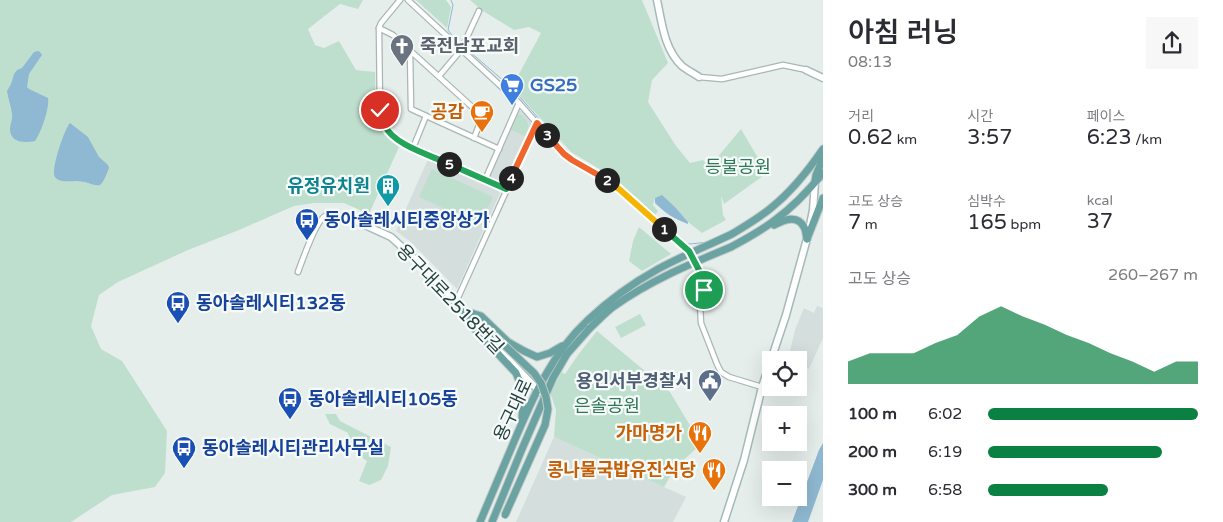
<!DOCTYPE html>
<html lang="ko">
<meta charset="utf-8">
<style>
body{margin:0;font-family:"Varela Round","Noto Sans KR",sans-serif;background:#f7f7f7;color:#2b2b33;height:100vh;display:flex;flex-direction:column;font-size:19px;white-space:nowrap}
*{box-sizing:border-box;margin:0}
p{font-size:16px;color:#7c7c81}
.icon{flex:none;width:28px;height:28px;fill:none;stroke:currentColor;stroke-width:2;stroke-linecap:round;stroke-linejoin:round}
.map{position:relative;flex:1;overflow:hidden}
.panel{display:flex;flex-direction:column;background:#fff;width:400px}
.panel>*{flex:none}
.tools{position:absolute;left:762px;top:351px;display:grid;gap:10px}
.tools a{display:grid;place-items:center;width:45px;height:45px;border-radius:0px;background:#fff;box-shadow:0 5px 20px #0002;font-size:25px}
.pin{position:absolute;display:grid;place-items:center;width:42px;height:42px;color:#fff;margin:-21px;border:2px solid #fff;border-radius:50%;box-shadow:0 1px 5px #0007}
.km{position:absolute;width:25px;height:25px;margin:-12px;border-radius:50%;background:#222;color:#fff;font-size:14px;line-height:25px;text-align:center}
.round{display:grid;place-items:center;flex:none;width:52px;height:52px;border-radius:0px;background:#f7f7f7}
.head{display:flex;align-items:center;justify-content:space-between;height:85px;padding:0 25px}
h1{font-size:28px;font-weight:600;line-height:38px}
.metrics{display:grid;grid-template-columns:repeat(3,1fr);gap:8px;height:85px;padding:5px 25px}
.metrics div{display:grid;align-content:center}
.metrics b{font-size:21px;font-weight:600}
.metrics small{font-size:14px;font-weight:400}
.metrics p{font-size:14px}
.chart{height:140px;padding:10px 25px}
.chart p{display:flex;justify-content:space-between}
.chart svg{width:100%;height:90px;margin-top:5px;fill:#0b8043;opacity:.7}
ul{padding:0 25px;list-style:none;font-size:16px}
li{display:grid;grid-template-columns:80px 60px 1fr;align-items:center;height:38px}
li i{height:12px;border-radius:6px;background:#0b8043}
main{display:flex;flex:1;min-height:0}
.map>svg:first-child{display:block}
</style>
<main>
<div class="map">
<svg width="823" height="522" viewBox="0 0 823 522">
<rect width="100%" height="100%" fill="#e6eeec"/>
<g fill="#d4dedc">
<path d="M518,111h4l4,3 5,8v6l-26,57 -17,-7z"/>
<path d="M429,157l68,31 3,5 -43,96 -46,-47 -15,-11z"/>
<path d="M817,306l6,2v30l-14,31 -10,-5v-4h-10l-2,-1 3,-8 5,-21 9,-22 10,5z"/>
<path d="M554,437l132,60 -13,25h-157z"/>
</g>
<g fill="#bfdfce">
<path d="M0,0h363l-5,9 -18,-5 -32,25 7,16 9,3 15,-7 17,29 19,2c1,16 -2,41 5,55 4,7 13,14 19,20l-30,67 -25,-11h-30l-20,3 -55,24 -51,20 -70,32 -19,13 -8,31 10,23 21,12 45,70 -2,42 -10,14 -43,8 -41,27h-71z"/>
<path d="M416,0h30l5,7 -4,21z"/>
<path d="M470,0h172l26,63 -16,17 -4,22 28,44 14,17 13,-3 7,8h2l-1,-3 30,-36 26,44 -43,31 -3,-8 2,19 3,5 -24,13 -14,-11 -12,-14 -14,-12 -7,2 -2,7 5,6 -3,4 -39,-36 -45,-27 -59,-65 29,-54 -12,-6 -15,3 -31,-19z"/>
<path d="M518,114l4,1c8,9 8,11 3,21l-14,-6z"/>
<path d="M432,169l61,28 -13,28 -61,-28z"/>
<path d="M639,227l32,27 -29,17 -13,-10 4,-20z"/>
<path d="M640,314l6,11 -25,13 -6,-11z"/>
<path d="M597,331l73,61 31,52 -26,24 -11,19 -110,-50 2,-27 -6,-18 12,-20 3,2 13,-19z"/>
<path d="M325,414h11l4,7 51,26 -3,19 -7,14 -12,5 -10,-4 8,-20 -12,-8 -7,-20 -18,-9z"/>
</g>
<g fill="#8fb9d2">
<path d="M38,51l2,1 2,3 -13,19 -2,13 2,2 19,9c2,9 -7,35 -13,43 -10,2 -24,2 -25,-11 0,-6 3,-11 2,-16 -1,-8 -4,-16 -5,-23l4,-7 3,-10 3,-4 5,-2 12,-16z"/>
<path d="M70,123l18,14 11,20 9,8 1,3c-2,5 -5,14 -9,17 -4,1 -8,-1 -12,-2 -3,-1 -7,-2 -11,-2 -6,0 -18,2 -22,-4 -5,-7 10,-49 15,-54z"/>
<path d="M662,195l14,13 12,14v2c-14,-5 -23,-11 -33,-21v-5z"/>
<path d="M823,443v37l-15,42h-16l27,-72z"/>
</g>
<g fill="none" stroke-linecap="round" stroke-linejoin="round">
<path stroke="#8fb9d2" stroke-width="1" d="M451,0l2,5 -5,25 7,9 57,49 58,66 45,26 69,63 6,1 18,-2"/>
<g stroke="#a8b7b5" stroke-width="7">
<g id="street">
<path d="M400,0l-19,23 -2,5 1,82c2,18 10,24 24,34l102,45"/>
<path d="M408,0l111,103 45,51 14,10 33,19 78,68 11,22 4,17 -4,15 1,18 16,41 4,8 8,5 33,10"/>
<path d="M379,28l14,7 88,80v5l-7,18"/>
<path d="M410,50l1,59 88,40"/>
<path d="M439,76l22,-26 18,-39"/>
<path d="M699,77l23,2 61,-14 24,5"/>
<path d="M413,148l13,-32"/>
<path d="M485,180l34,-77"/>
<path d="M298,272c4,-11 18,-51 27,-56 6,-3 13,-1 20,0"/>
<path d="M456,302l81,-179"/>
</g>
</g>
<g stroke="#a4bab7" stroke-width="9">
<g id="secondary">
<path d="M657,0c5,23 7,49 25,66 5,4 11,7 17,11"/>
<path d="M806,70l17,8"/>
<path d="M345,216l46,21 23,21 53,56"/>
<path d="M810,225l3,-15 2,-28"/>
<path d="M481,331l59,61"/>
<path d="M724,522l20,-62 18,-73 24,-72 22,-80"/>
</g>
</g>
<g stroke="#c2cac9" stroke-width="9">
<g id="primary">
<path d="M815,181l1,-6 7,-17"/>
<path d="M774,225c10,-5 23,-11 30,2 2,3 2,9 3,12"/>
<path d="M732,234c13,-8 27,-16 39,-26 21,-17 37,-37 52,-59"/>
<path d="M807,239l16,-41"/>
<path d="M731,247c15,-8 30,-16 44,-27 18,-13 34,-30 48,-47"/>
<path d="M465,311l5,13 46,49 5,12 2,13 -1,22"/>
<path d="M465,311l16,5 27,26 16,9 13,6 13,-4 12,-7"/>
<path d="M480,522c11,-26 22,-52 33,-78 19,-45 39,-91 75,-124"/>
<path d="M492,522l30,-73 31,-71 14,-24 23,-26"/>
</g>
</g>
<use href="#street" stroke="#fff" stroke-width="4.5"/>
<use href="#secondary" stroke="#fff" stroke-width="6"/>
<use href="#primary" stroke="#6aa3a1" stroke-width="7"/>
<g stroke="#c2cac9" stroke-width="9" stroke-linecap="butt">
<g id="primary-bridge">
<path d="M588,320c21,-20 45,-37 70,-51 24,-13 49,-23 74,-35"/>
<path d="M590,328c8,-7 15,-15 23,-21 36,-26 77,-43 118,-60"/>
<path d="M487,329l47,44 7,10 5,14 2,12 -3,16 -40,90"/>
</g>
</g>
<use href="#primary-bridge" stroke="#6aa3a1" stroke-width="7"/>
</g>
<g fill="none" stroke-linecap="round" stroke-linejoin="round">
<g stroke="#fff" stroke-width="10">
<path id="split-1" d="M664,229l25,22 11,21 4,18"/>
</g>
<g stroke="#fff" stroke-width="10">
<path id="split-2" d="M607,180l12,9 45,40"/>
</g>
<g stroke="#fff" stroke-width="10">
<path id="split-3" d="M547,135l17,19 8,6 35,20"/>
</g>
<g stroke="#fff" stroke-width="10">
<path id="split-4" d="M511,178l26,-55 10,12"/>
</g>
<g stroke="#fff" stroke-width="10">
<path id="split-5" d="M449,164l57,25 5,-11"/>
</g>
<g stroke="#fff" stroke-width="10">
<path id="split-6" d="M385,126c9,19 45,29 64,38"/>
</g>
<g stroke="#fff" stroke-width="10">
<path id="split-7" d="M380,110l1,10 4,6"/>
</g>
<use href="#split-1" stroke="#22a559" stroke-width="6"/>
<use href="#split-2" stroke="#f5b400" stroke-width="6"/>
<use href="#split-3" stroke="#f0652b" stroke-width="6"/>
<use href="#split-4" stroke="#f0652b" stroke-width="6"/>
<use href="#split-5" stroke="#22a559" stroke-width="6"/>
<use href="#split-6" stroke="#22a559" stroke-width="6"/>
<use href="#split-7" stroke="#f5b400" stroke-width="6"/>
</g>
<defs>
<g id="church-pin" transform="scale(1.25)"><path d="M0 17L-7.5 6A9.5 9.5 0 1 1 7.5 6Z" fill="#6b7280" stroke="#f6fbf9"/><path d="M-1.2-6h2.4v3.5h3.3v2.4h-3.3V6h-2.4V-.1h-3.3v-2.4h3.3Z" fill="#fff"/></g>
<g id="supermarket-pin" transform="scale(1.25)"><path d="M0 17L-7.5 6A9.5 9.5 0 1 1 7.5 6Z" fill="#3f7fe0" stroke="#f6fbf9"/><path d="M-6-5.5h2.5l.6 2H6L4.5 2H-2.5L-4.4-4H-6ZM-1.5 3.2a1.3 1.3 0 1 0 .1 0ZM3 3.2a1.3 1.3 0 1 0 .1 0Z" fill="#fff"/></g>
<g id="cafe-pin" transform="scale(1.25)"><path d="M0 17L-7.5 6A9.5 9.5 0 1 1 7.5 6Z" fill="#e8710a" stroke="#f6fbf9"/><path d="M-5.5-4.5H6V0H3Q3 3.5 0 3.5H-2.5Q-5.5 3.5-5.5 0ZM3-3.2v2h1.7v-2ZM-6 4.5H4V6H-6Z" fill="#fff"/></g>
<g id="building-pin" transform="scale(1.25)"><path d="M0 17L-7.5 6A9.5 9.5 0 1 1 7.5 6Z" fill="#0f9aa8" stroke="#f6fbf9"/><path d="M-4-6H4V6H1V3H-1V6H-4ZM-2.5-4.3h1.7v1.8h-1.7ZM.8-4.3h1.7v1.8H.8ZM-2.5-1h1.7V.8h-1.7ZM.8-1h1.7V.8H.8Z" fill="#fff"/></g>
<g id="bus-pin" transform="scale(1.25)"><path d="M0 17L-7.5 6A9.5 9.5 0 1 1 7.5 6Z" fill="#1a4fb4" stroke="#f6fbf9"/><path d="M-5-6H5V4H4V6H2V4H-2V6H-4V4H-5ZM-3.5-4V0h7V-4ZM-3.5 1.2v1.5H-2V1.2ZM2 1.2v1.5H3.5V1.2Z" fill="#fff"/></g>
<g id="civic-pin" transform="scale(1.25)"><path d="M0 17L-7.5 6A9.5 9.5 0 1 1 7.5 6Z" fill="#5c6f8a" stroke="#f6fbf9"/><path d="M-.6-6.5H3V-4.5H.6V-3L4-1V1h2V6H-6V1h2V-1L-.6-3ZM-1.2 2.5V6h2.4V2.5Z" fill="#fff"/></g>
<g id="restaurant-pin" transform="scale(1.25)"><path d="M0 17L-7.5 6A9.5 9.5 0 1 1 7.5 6Z" fill="#e8710a" stroke="#f6fbf9"/><path d="M-5-6h1v4h1v-4h1v4h1v-4h1v5L-1.5 .5V6h-2V.5L-5-1ZM5-6V6H3V1.5H1.5Q1.5-4 5-6Z" fill="#fff"/></g>
</defs>
<g fill-rule="evenodd">
<use href="#church-pin" x="402" y="46"/>
<use href="#supermarket-pin" x="512" y="85"/>
<use href="#cafe-pin" x="482" y="112"/>
<use href="#building-pin" x="388" y="186"/>
<use href="#bus-pin" x="307" y="220"/>
<use href="#bus-pin" x="178" y="303"/>
<use href="#civic-pin" x="710" y="381"/>
<use href="#bus-pin" x="290" y="399"/>
<use href="#restaurant-pin" x="700" y="433"/>
<use href="#bus-pin" x="184" y="448"/>
<use href="#restaurant-pin" x="714" y="470"/>
</g>
<g text-anchor="middle" stroke-width="4.5" stroke-linejoin="round" paint-order="stroke">
<g font-size="18" font-weight="bold" fill="#5b616d" stroke="#f6fbf9" text-anchor="start">
<text x="420" y="52">죽전남포교회</text>
</g>
<g font-size="18" font-weight="bold" fill="#366cbe" stroke="#f6fbf9" text-anchor="start">
<text x="530" y="91">GS25</text>
</g>
<g font-size="18" font-weight="bold" fill="#c56008" stroke="#f6fbf9" text-anchor="end">
<text x="464" y="118">공감</text>
<text x="682" y="439">가마명가</text>
<text x="696" y="476">콩나물국밥유진식당</text>
</g>
<g font-size="18" fill="#2e785a" stroke="#f6fbf9">
<text x="738" y="173">등불공원</text>
<text x="607" y="412">은솔공원</text>
</g>
<g font-size="18" font-weight="bold" fill="#0d838f" stroke="#f6fbf9" text-anchor="end">
<text x="370" y="192">유정유치원</text>
</g>
<g font-size="18" font-weight="bold" fill="#164399" stroke="#f6fbf9" text-anchor="start">
<text x="324" y="226">동아솔레시티중앙상가</text>
<text x="196" y="309">동아솔레시티132동</text>
<text x="308" y="405">동아솔레시티105동</text>
<text x="202" y="454">동아솔레시티관리사무실</text>
</g>
<g font-size="18" fill="#24413f" stroke="#f6fbf9">
<text transform="translate(450 299) rotate(46)" y="6">용구대로2518번길</text>
<text transform="translate(513 410) rotate(-65)" y="6">용구대로</text>
</g>
<g font-size="18" font-weight="bold" fill="#4e5e75" stroke="#f6fbf9" text-anchor="end">
<text x="692" y="387">용인서부경찰서</text>
</g>
</g>
</svg>
<div class="tools">
<a><svg class="icon" aria-label="locate" viewBox="0 0 24 24"><circle cx="12" cy="12" r="6"/><path d="M12 2v4M12 18v4M2 12h4M18 12h4"/></svg></a>
<a>+</a>
<a>−</a>
</div>
<div class="pin" style="left:704px;top:290px;background:#1e9e55"><svg class="icon" aria-label="arrive" viewBox="0 0 24 24"><path d="M6 21V4h12l-3 4 3 4H6"/></svg></div>
<div class="pin" style="left:380px;top:110px;background:#d93025"><svg class="icon" aria-label="check" viewBox="0 0 24 24"><path d="M5 12l5 5 9-10"/></svg></div>
<b class="km" style="left:664px;top:229px">1</b>
<b class="km" style="left:607px;top:180px">2</b>
<b class="km" style="left:547px;top:135px">3</b>
<b class="km" style="left:511px;top:178px">4</b>
<b class="km" style="left:449px;top:164px">5</b>
</div>
<section class="panel">
<div class="head"><div><h1>아침 러닝</h1><p>08:13</p></div><a class="round"><svg class="icon" aria-label="share" viewBox="0 0 24 24"><path d="M12 15V3M7 8l5-5 5 5M5 13v7h14v-7"/></svg></a></div>
<div class="metrics">
<div><p>거리</p><b>0.62<small> km</small></b></div>
<div><p>시간</p><b>3:57</b></div>
<div><p>페이스</p><b>6:23<small> /km</small></b></div>
</div>
<div class="metrics">
<div><p>고도 상승</p><b>7<small> m</small></b></div>
<div><p>심박수</p><b>165<small> bpm</small></b></div>
<div><p>kcal</p><b>37</b></div>
</div>
<div class="chart"><p><span>고도 상승</span>260–267 m</p>
<svg viewBox="0 0 160 44" preserveAspectRatio="none"><path d="M0 44V33L10 29L20 29L30 29L40 24L50 20L60 11L70 6L80 11L90 15L100 20L110 24L120 29L130 33L140 38L150 33L160 33V44z"/></svg>
</div>
<ul>
<li><b>100 m</b>6:02<i style="width:100%"></i></li>
<li><b>200 m</b>6:19<i style="width:83%"></i></li>
<li><b>300 m</b>6:58<i style="width:57%"></i></li>
</ul>
</section>
</main>
